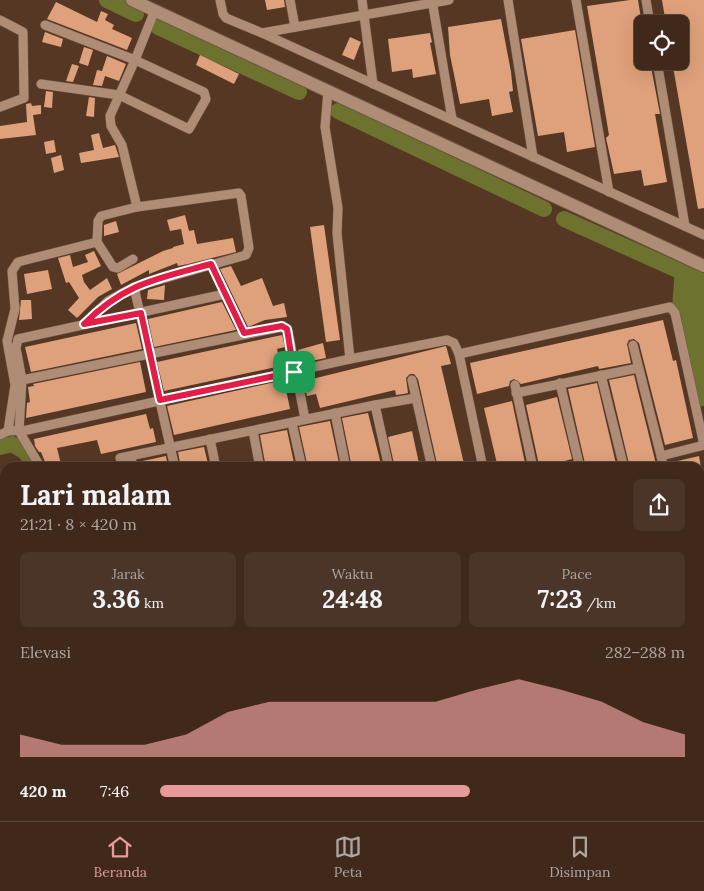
<!DOCTYPE html>
<html lang="id">
<meta charset="utf-8">
<style>
body{margin:0;font-family:Lora,serif;background:#4b3528;color:#f1f3f6;height:100vh;display:flex;flex-direction:column;font-size:19px;white-space:nowrap}
*{box-sizing:border-box;margin:0}
p{font-size:16px;color:#aea6a3}
.icon{flex:none;width:28px;height:28px;fill:none;stroke:currentColor;stroke-width:2;stroke-linecap:round;stroke-linejoin:round}
.map{position:relative;flex:1;overflow:hidden}
.details{position:absolute;left:0px;top:462px;width:705px;height:359px;display:flex;flex-direction:column;background:#40291b;border-radius:15px 15px 0 0;box-shadow:0 5px 20px #0002,0 0 0 1px #59453a}
.details>*{flex:none}
.fabs{position:absolute;left:634px;top:15px;display:grid;gap:10px}
.fabs a{display:grid;place-items:center;width:55px;height:55px;border-radius:8px;background:#40291b;box-shadow:0 5px 20px #0002,0 0 0 1px #59453a;font-size:25px}
.pin{position:absolute;display:grid;place-items:center;width:42px;height:42px;color:#fff;margin:-21px;border-radius:10px;box-shadow:0 2px 8px #0006}
.round{display:grid;place-items:center;flex:none;width:52px;height:52px;border-radius:8px;background:#4b3528}
.summary{display:flex;align-items:center;justify-content:space-between;height:85px;padding:0 20px}
h1{font-size:28px;font-weight:800;line-height:38px}
.metrics{display:grid;grid-template-columns:repeat(3,1fr);gap:8px;height:85px;padding:5px 20px}
.metrics div{display:grid;align-content:center;border-radius:8px;background:#4b3528;text-align:center}
.metrics b{font-size:25px;font-weight:800}
.metrics small{font-size:14px;font-weight:400}
.metrics p{font-size:14px}
.chart{height:140px;padding:10px 20px}
.chart p{display:flex;justify-content:space-between}
.chart svg{width:100%;height:90px;margin-top:5px;fill:#e69b98;opacity:.7}
ul{padding:0 20px;list-style:none;font-size:16px}
li{display:grid;grid-template-columns:80px 60px 1fr;align-items:center;height:38px}
li i{height:12px;border-radius:6px;background:#e69b98}
.menu{display:flex;justify-content:space-around;align-items:center;height:70px;border-top:1px solid #59453a;background:#40291b;font-size:14px;color:#aea6a3}
.menu a{display:grid;justify-items:center;gap:2px}
.menu .on{color:#e69b98}
.map>svg:first-child{display:block}
</style>
<div class="map">
<svg width="704" height="821" viewBox="0 0 704 821">
<rect width="100%" height="100%" fill="#553724"/>
<path fill="#6e722f" d="M675,269l29,13v124l-9,1 -23,-99z"/>
<g fill="none" stroke-linecap="round" stroke-linejoin="round">
<g stroke="#6e722f" stroke-width="16">
<path d="M107,0l29,14"/>
<path d="M158,27l141,65"/>
<path d="M338,111l206,98"/>
<path d="M564,219l140,63"/>
<path d="M0,447l12,-3 12,7 14,17"/>
</g>
</g>
<g fill="#dfa17b">
<path d="M265,0h19l1,7 -18,3z"/>
<path d="M630,0h8l4,25v36h8l1,6 9,47h-5l12,68 -23,4 -3,-16 -27,4 -8,-36 3,-3 -22,-129z"/>
<path d="M662,0h42v208l-6,1 -26,-148h8v-37h-14z"/>
<path d="M56,2l41,20 4,-11 7,3 -3,6 9,5 -2,4 20,9 -5,12 -80,-31z"/>
<path d="M501,19l10,53 2,19 -4,1 4,20 -21,4 -3,-17 -29,5 -10,-49 -2,-28z"/>
<path d="M575,30l20,117 -28,5 -3,-20 -26,4 -17,-97z"/>
<path d="M45,32l18,7 -2,8 -19,-5z"/>
<path d="M430,33l2,9 -2,1 6,31 -23,4 -1,-9 -20,3 -4,-33z"/>
<path d="M350,37l11,5 -7,18 -12,-5z"/>
<path d="M84,47l9,3 -5,16 -9,-3z"/>
<path d="M200,55l39,19 -5,10 -38,-19z"/>
<path d="M107,56l19,8 -7,17 -14,-5 -3,10 -9,-1 4,-15 5,1z"/>
<path d="M72,64l7,2 -6,16 -7,-1z"/>
<path d="M46,91l7,1 -1,16 -8,-1z"/>
<path d="M89,97l6,1 -1,19 -8,-1z"/>
<path d="M31,103l1,3 9,-1v9l-8,1 3,20 -36,4v-13l27,-4 -1,-18z"/>
<path d="M99,133l4,15 12,-3 4,12 -38,6 -2,-10 15,-3 -3,-15z"/>
<path d="M54,140l2,12 -10,2 -2,-12z"/>
<path d="M61,155l3,15 -10,3 -3,-15z"/>
<path d="M185,215l4,16 5,-1 3,14 36,-6 3,14 -48,12 -10,2 -1,-3 -28,11v-4l-28,15 -4,-11 46,-23 10,-3v-1l11,-3 -3,-15 -11,2 -3,-11z"/>
<path d="M116,221l3,11 -15,4v-11z"/>
<path d="M324,225l16,115 -14,2 -16,-115z"/>
<path d="M94,251l7,15 -19,9 2,7 6,8 17,-12 5,11 -14,8 -21,21 -9,-8 11,-12 -10,-16 -3,1 -8,-25 12,-3 3,12 15,-5 -3,-7z"/>
<path d="M231,266l10,20 21,-8 11,28 11,-3 3,14 -22,3 -17,7 -28,-58z"/>
<path d="M48,270l4,19 -25,5 -3,-20z"/>
<path d="M165,285l-1,15 -17,-1 1,-9z"/>
<path d="M21,300h10l1,19 -13,1z"/>
<path d="M222,302l14,28 -82,17 -6,-28z"/>
<path d="M663,320l10,41 3,-1 17,78 -28,7 -26,-102 -5,-4 -5,1 -2,4 4,19 -32,6 -1,-3 -77,18 -7,-5 -4,2 -1,5 -32,8 -7,-31z"/>
<path d="M136,323l6,26 -111,23 -6,-25z"/>
<path d="M282,335l3,12 -8,2 4,17 -117,25 -7,-29z"/>
<path d="M323,343l3,15 -25,5 -3,-13z"/>
<path d="M446,346l5,18 -10,2 24,102h-27l-20,-89 -4,-5h-4l-4,4 2,15 -5,1 -7,1 -1,-5 -75,18 -4,-14 -9,2 -3,-15z"/>
<path d="M140,362l6,30 -120,26 1,-15 3,-1 -2,-15 6,-1 -1,-2z"/>
<path d="M634,375l23,93h-27l-21,-88z"/>
<path d="M284,380l6,29 -116,26 -7,-29z"/>
<path d="M597,383l20,85h-31l-18,-79z"/>
<path d="M557,397l15,62 -30,8v-3l-3,1 -13,-60z"/>
<path d="M512,401l14,67h-28l-14,-60z"/>
<path d="M368,413l14,55h-30l-10,-50z"/>
<path d="M146,414l4,15 3,-1 3,14 -55,12 -4,-14 -40,8 5,20h-9l-2,-7 -6,1 -4,-10h-2l-4,-6 -1,-7z"/>
<path d="M330,421l10,47h-32l-9,-41z"/>
<path d="M287,430l8,38h-29l-6,-33z"/>
<path d="M412,431l8,37h-25l-7,-31z"/>
<path d="M204,447l5,21h-28l-3,-16z"/>
<path d="M166,456l2,12h-29l-1,-6z"/>
<path d="M699,456l2,12h-31l-1,-5z"/>
</g>
<g fill="none" stroke-linecap="round" stroke-linejoin="round">
<g stroke="#6e5645" stroke-width="5.5">
<path id="lane" d="M700,672l4,-1"/>
</g>
<g stroke="#6e5645" stroke-width="10">
<g id="street">
<path d="M220,0l3,14 3,4 36,15 442,202"/>
<path d="M290,0l5,27"/>
<path d="M362,0l11,84"/>
<path d="M432,0l20,119"/>
<path d="M508,0l25,157"/>
<path d="M576,0l33,192"/>
<path d="M646,0l4,24"/>
<path d="M0,20l23,12 1,66 -24,9"/>
<path d="M262,33l187,-33"/>
<path d="M657,61l28,165"/>
<path d="M41,84l78,11 70,34 17,-30 -2,-7 -69,-32 -90,-35"/>
<path d="M328,91l-3,36 13,81 -1,25 13,126"/>
<path d="M137,207l-15,-62 -11,-19 -1,-10 25,-56 20,-50"/>
<path d="M97,242l16,25 5,1 15,-9"/>
<path d="M211,264l33,69"/>
<path d="M84,324l24,-23 26,-14"/>
<path d="M633,345l31,123"/>
<path d="M459,354l211,-47 5,6 29,132"/>
<path d="M601,375l23,93"/>
<path d="M22,380l260,-53 6,4 17,88"/>
<path d="M412,380l20,88"/>
<path d="M560,383l20,85"/>
<path d="M515,385l18,83"/>
<path d="M516,393l122,-25"/>
<path d="M375,405l14,63"/>
<path d="M335,413l11,55"/>
<path d="M292,423l10,45"/>
<path d="M8,431l7,-46 -8,-44 8,-32 -3,-38 6,-9 79,-20 1,-21 3,-5 36,-9 102,-14 2,3 8,52 -3,7 -112,32 41,181"/>
<path d="M253,431l7,37"/>
<path d="M0,435l8,-4 19,-1 323,-71 97,-19 7,3 5,11 24,114"/>
<path d="M210,439l6,29"/>
<path d="M661,456l43,-11"/>
<path d="M131,457l2,11"/>
<path d="M120,458l255,-53 41,-7"/>
<path d="M41,468l-22,-37 3,-51 -6,-32 2,-9 207,-45"/>
<path d="M700,577l4,-1"/>
<path d="M0,677l5,6"/>
<path d="M700,727l4,20"/>
<path d="M700,781l4,-1"/>
<path d="M293,816l1,5"/>
<path d="M326,816l1,5"/>
<path d="M416,816l1,5"/>
<path d="M486,816l3,5"/>
<path d="M623,816l1,5"/>
<path d="M684,816l1,5"/>
<path d="M449,821l30,-5"/>
<path d="M567,821l10,-2"/>
</g>
</g>
<g stroke="#6e5645" stroke-width="14">
<path id="secondary" d="M132,0l572,266"/>
</g>
<use href="#lane" stroke="#ae8c76" stroke-width="4.5"/>
<use href="#street" stroke="#ae8c76" stroke-width="9"/>
<use href="#secondary" stroke="#ae8c76" stroke-width="12"/>
</g>
<g fill="none" stroke-linecap="round" stroke-linejoin="round">
<g stroke="#fff" stroke-width="10">
<path id="route" d="M211,264l33,69 38,-7 5,3 7,43 -134,28 -19,-87 -57,11c41,-41 73,-45 127,-60z"/>
</g>
<use href="#route" stroke="#e11d48" stroke-width="6"/>
</g>
</svg>
<div class="fabs">
<a><svg class="icon" aria-label="locate" viewBox="0 0 24 24"><circle cx="12" cy="12" r="6"/><path d="M12 2v4M12 18v4M2 12h4M18 12h4"/></svg></a>
</div>
<div class="pin" style="left:294px;top:372px;background:#1e9e55"><svg class="icon" aria-label="arrive" viewBox="0 0 24 24"><path d="M6 21V4h12l-3 4 3 4H6"/></svg></div>
<section class="details">
<div class="summary"><div><h1>Lari malam</h1><p>21:21 · 8 × 420 m</p></div><a class="round"><svg class="icon" aria-label="share" viewBox="0 0 24 24"><path d="M12 15V3M7 8l5-5 5 5M5 13v7h14v-7"/></svg></a></div>
<div class="metrics">
<div><p>Jarak</p><b>3.36<small> km</small></b></div>
<div><p>Waktu</p><b>24:48</b></div>
<div><p>Pace</p><b>7:23<small> /km</small></b></div>
</div>
<div class="chart"><p><span>Elevasi</span>282–288 m</p>
<svg viewBox="0 0 160 44" preserveAspectRatio="none"><path d="M0 44V33L10 38L20 38L30 38L40 33L50 22L60 17L70 17L80 17L90 17L100 17L110 11L120 6L130 11L140 17L150 27L160 33V44z"/></svg>
</div>
<ul>
<li><b>420 m</b>7:46<i style="width:59%"></i></li>
</ul>
</section>
</div>
<nav class="menu">
<a class="on"><svg class="icon" aria-label="home" viewBox="0 0 24 24"><path d="M3 11l9-7 9 7M6 9v11h12V9"/></svg>Beranda</a>
<a><svg class="icon" aria-label="map" viewBox="0 0 24 24"><path d="M3 6l6-2 6 2 6-2v14l-6 2-6-2-6 2zM9 4v14M15 6v14"/></svg>Peta</a>
<a><svg class="icon" aria-label="saved" viewBox="0 0 24 24"><path d="M7 4h10v16l-5-4-5 4z"/></svg>Disimpan</a>
</nav>
